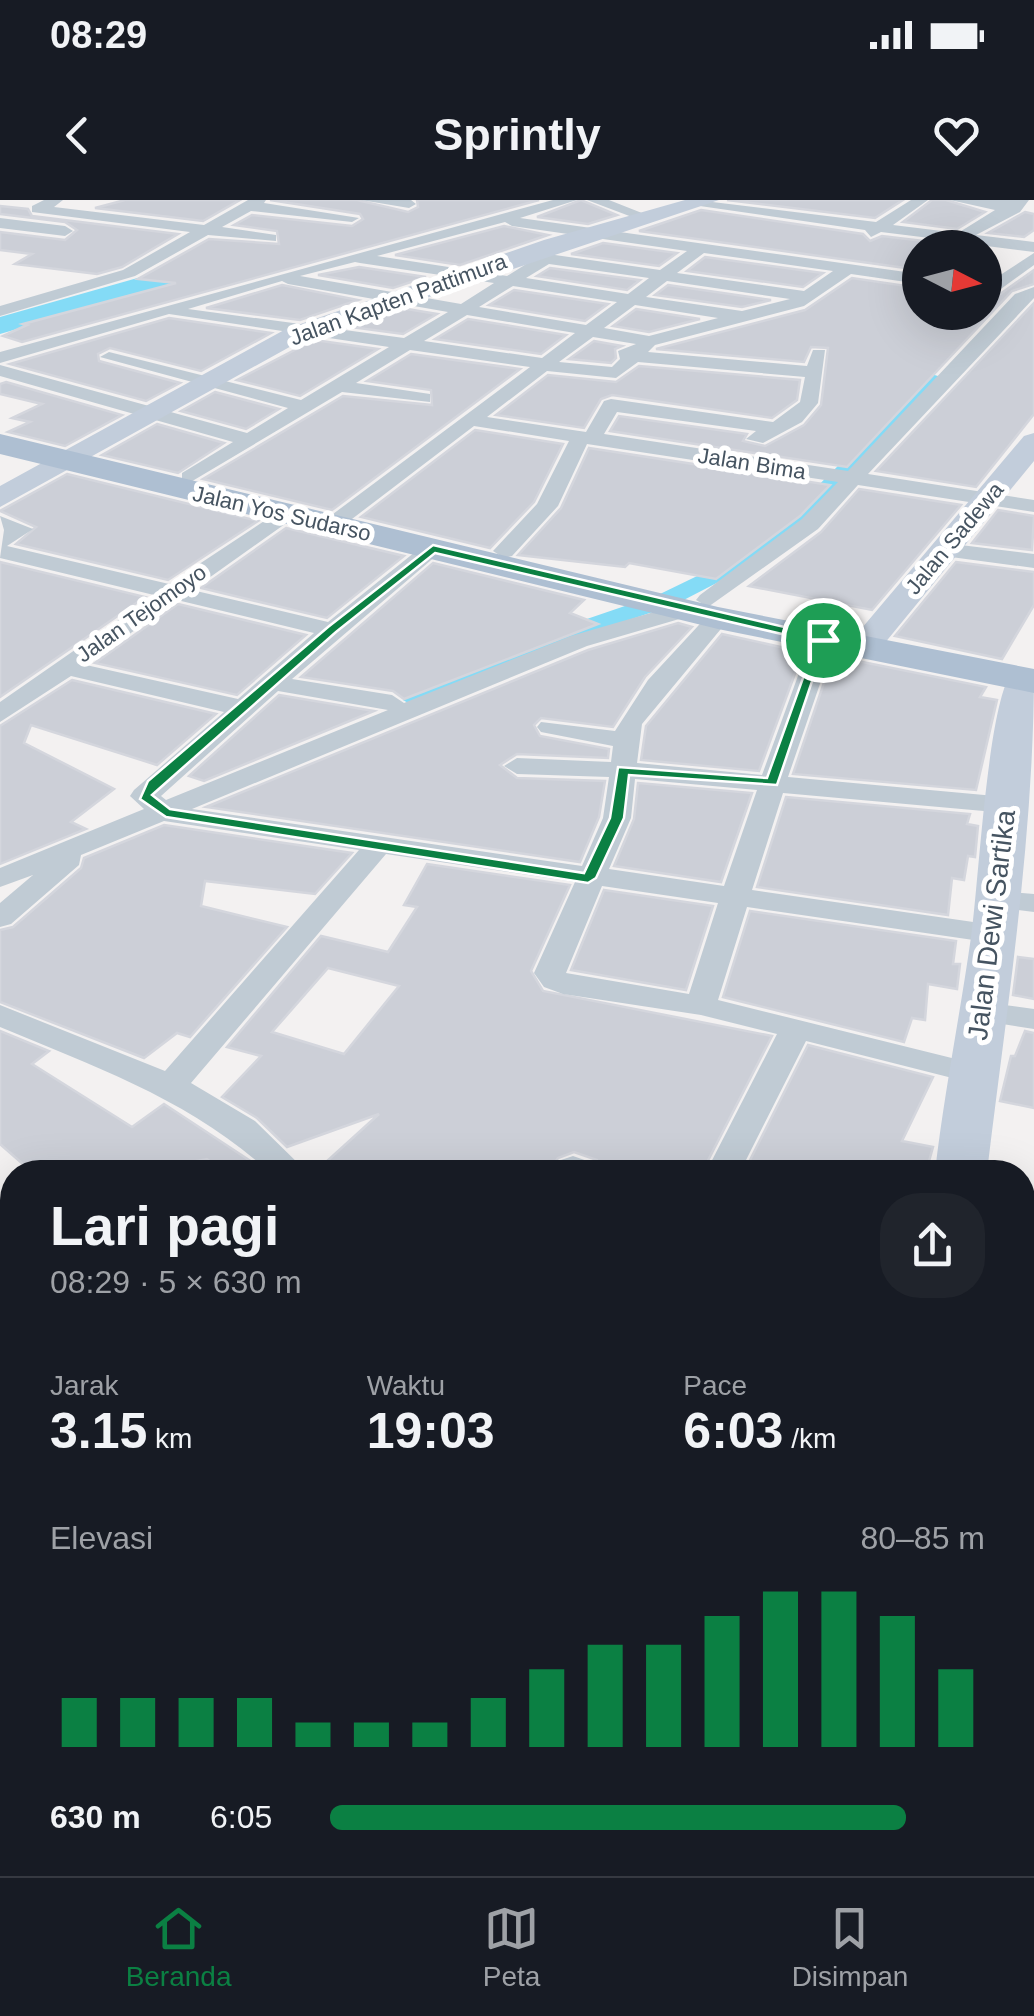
<!DOCTYPE html>
<html lang="id">
<meta charset="utf-8">
<style>
body{margin:0;font-family:Helvetica,sans-serif;background:#20242c;color:#f1f3f6;height:100vh;display:flex;flex-direction:column;font-size:38px;white-space:nowrap}
*{box-sizing:border-box;margin:0}
p{font-size:32px;color:#9ea1a6}
.icon{flex:none;width:55px;height:55px;fill:none;stroke:currentColor;stroke-width:2;stroke-linecap:round;stroke-linejoin:round}
.map{position:relative;flex:1;overflow:hidden}
.drawer{position:absolute;left:0px;top:960px;width:1035px;height:718px;display:flex;flex-direction:column;background:#171b24;border-radius:40px 40px 0 0;box-shadow:0 10px 40px #0002}
.drawer>*{flex:none}
.needle{width:65px;rotate:96deg}
.tools{position:absolute;left:902px;top:30px;display:grid;gap:20px}
.tools a{display:grid;place-items:center;width:100px;height:100px;border-radius:50%;background:#171b24;box-shadow:0 10px 40px #0002;font-size:50px}
.pin{position:absolute;display:grid;place-items:center;width:85px;height:85px;color:#fff;margin:-42px;border:5px solid #fff;border-radius:50%;box-shadow:0 2px 10px #0007}
.round{display:grid;place-items:center;flex:none;width:105px;height:105px;border-radius:40px;background:#20242c}
.head{display:flex;align-items:center;justify-content:space-between;height:170px;padding:0 50px}
h1{font-size:55px;font-weight:700;line-height:75px}
.stats{display:grid;grid-template-columns:repeat(3,1fr);gap:15px;height:170px;padding:10px 50px}
.stats div{display:grid;align-content:center}
.stats b{font-size:50px;font-weight:700}
.stats small{font-size:28px;font-weight:400}
.stats p{font-size:28px}
.chart{height:280px;padding:20px 50px}
.chart p{display:flex;justify-content:space-between}
.chart svg{width:100%;height:180px;margin-top:10px;stroke:#0b8043;stroke-width:6}
ul{padding:0 50px;list-style:none;font-size:32px}
li{display:grid;grid-template-columns:160px 120px 1fr;align-items:center;height:75px}
li i{height:25px;border-radius:12px;background:#0b8043}
.status{display:flex;justify-content:space-between;align-items:center;height:70px;padding:0 50px;background:#171b24;direction:ltr}
.status svg{height:28px;fill:currentColor}
header{display:flex;justify-content:space-between;align-items:center;height:130px;padding:0 50px;background:#171b24;font-size:45px;font-weight:700}
.dock{display:flex;justify-content:space-around;align-items:center;height:140px;border-top:2px solid #363941;background:#171b24;font-size:28px;color:#9ea1a6}
.dock a{display:grid;justify-items:center;gap:5px}
.dock .current{color:#0b8043}
.map>svg:first-child{display:block}
</style>
<div class="status"><b>08:29</b><svg viewBox="0 0 49 12"><path d="M0 12V9h3v3zM5 12V6h3v6zM10 12V3h3v9zM15 12V0h3v12zM26 1h20v11H26zM47 4h2v5h-2z"/></svg></div>
<header><svg class="icon" aria-label="back" viewBox="0 0 24 24"><path d="M15 5l-7 7 7 7"/></svg>Sprintly<svg class="icon" aria-label="heart" viewBox="0 0 24 24"><path d="M12 20l-8-8c-3-5 5-10 8-4 3-6 11-1 8 4z"/></svg></header>
<div class="map">
<svg width="1034" height="1676" viewBox="0 0 1034 1676">
<rect width="100%" height="100%" fill="#f3f1f1"/>
<g fill="none" stroke-linecap="round" stroke-linejoin="round">
<path fill="#84dbf6" fill-rule="evenodd" d="M931,174l14,4 -176,178 -93,48 -79,27 -174,74 -8,2 -12,-7 178,-79 79,-27 95,-46z"/>
<path fill="#84dbf6" fill-rule="evenodd" d="M222,54l13,8 -4,5 -231,67v-17z"/>
</g>
<g fill="#cccfd7" stroke="#d4d6dd" stroke-width="2.5" fill-rule="evenodd">
<path d="M125,0h115l-37,21 -108,-13z"/>
<path d="M270,0h87l51,12 10,-5 -1,-7h122l-517,142 -19,-6 24,-11 -4,-1 153,-41 -38,-4 71,-40 70,5 -2,-13 -43,-6 18,-10 100,11 11,-7 -3,-5z"/>
<path d="M581,0l36,15 -29,9 -51,-7z"/>
<path d="M727,0h176l-28,18z"/>
<path d="M932,0h14l39,12 -28,17 -54,-7z"/>
<path d="M0,6l28,3 4,7 146,18 -56,33 -25,7 -82,-10 17,-10 -32,-4v-18l65,8 12,-10 -12,-8 -65,-8z"/>
<path d="M701,10l162,24 7,7 12,-5 59,7 -1,5h-20v22l-281,-39z"/>
<path d="M1025,12l9,2v16l-10,7 -36,-4z"/>
<path d="M504,26l44,9 -88,30 -65,-10z"/>
<path d="M603,43l74,10 -18,13 -88,-12z"/>
<path d="M705,57l118,16 -20,14 -116,-16z"/>
<path d="M359,67l67,10 -33,11 -75,-13z"/>
<path d="M550,68l90,12 -13,10 -90,-14z"/>
<path d="M1034,70v14l-22,7 -165,176 -237,-36 9,-15 128,18 -4,7 22,5 39,-21 17,-20 7,-57 -17,-1 -7,15 -148,-13 149,-39 47,-32 68,10v24h65v-14l11,-1z"/>
<path d="M282,85l76,15 -58,20 -94,-12z"/>
<path d="M668,85l103,15 -29,7 -87,-12z"/>
<path d="M514,90l94,14 -23,17 -96,-16z"/>
<path d="M1034,103v111l-58,73 -100,-16z"/>
<path d="M407,109l30,5 -34,20 -52,-7z"/>
<path d="M636,109l64,10 -51,13 -36,-6z"/>
<path d="M169,118l102,15 -70,38 -91,-23 -12,6 1,7 81,22 -34,18 -136,-37z"/>
<path d="M468,119l98,16 -25,19 -106,-15z"/>
<path d="M314,140l64,9 -78,47 -63,-16z"/>
<path d="M594,141l28,5 -7,3 1,9 -5,5 -42,-4z"/>
<path d="M411,154l109,15 -188,141 -129,-31 140,-83 89,9 -1,-15 -64,-9z"/>
<path d="M639,166l161,14 -3,20 -25,18 -160,-23 -11,4 -17,29 -88,-13 52,-40 68,7z"/>
<path d="M6,182l116,33 -57,31 -57,-14 22,-10 -18,-4 30,-14 -42,-10v-10z"/>
<path d="M215,192l64,17 -33,20 -65,-18z"/>
<path d="M157,224l67,19 -46,30 -76,-18z"/>
<path d="M475,230l88,14 -29,58 -44,46 -129,-31z"/>
<path d="M589,248l241,37 -30,31 -84,63 -87,-16 -4,4 -107,-12 43,-47z"/>
<path d="M67,274l191,47 -90,59 -152,-36 20,-17 -36,-16z"/>
<path d="M859,289l102,16 -89,105 -123,-24 72,-54z"/>
<path d="M998,310l36,6 -2,34 -60,-7z"/>
<path d="M286,328l118,28 -77,62 -126,-30z"/>
<path d="M0,362l145,35 -145,100z"/>
<path d="M956,362l78,10v33l-32,54 -107,-23z"/>
<path d="M433,363l151,37 -14,13 28,11 -194,75 -11,-8 -92,-14z"/>
<path d="M178,404l128,31 -69,60 -142,-32z"/>
<path d="M678,423l14,4 -47,50 -32,50 -72,-9 -7,7 6,11 69,13 -1,9 -91,-4 -17,11 17,13 88,3 -6,36 -19,45 -374,-55 382,-157z"/>
<path d="M722,434l81,18 -44,119 -118,-11 5,-34z"/>
<path d="M833,456l153,31 -6,10 17,3 -21,90 -183,-16z"/>
<path d="M72,480l144,34 -59,51 -126,-40 -7,18 90,46 -43,33 15,7 -86,35v-138z"/>
<path d="M279,495l95,16 -170,70 -15,-5z"/>
<path d="M638,583l114,10 -31,89 -107,-16 20,-47z"/>
<path d="M786,597l184,17 -3,10 11,2 -3,31 -7,-1 -4,24 -12,-2 -4,37 -191,-28z"/>
<path d="M164,625l188,28 -37,41 -110,-13 -4,25 86,21 -97,110 -13,-4 -33,25 -144,-56v-72l13,-3 68,-59 3,-10z"/>
<path d="M427,664l143,21 -39,86 12,20 229,45 -70,136 -45,-8 -4,8h-48l-8,-12 -23,-8 -16,6 -7,10 3,4h-239l64,-58 -92,33 -30,-29 -35,-21 39,-41 -34,-9 94,-111 67,16 29,-45 -13,-2zM328,768l71,18 -55,68 -72,-22z"/>
<path d="M604,690l109,16 -27,84 -115,-20z"/>
<path d="M750,711l206,30 -3,23h7l-3,25 -29,-5 -3,36 -13,-2 -8,24 -181,-45z"/>
<path d="M1018,757l16,2v40l-21,-4z"/>
<path d="M0,831l49,20 -17,13 100,63 32,-23 85,56 -26,12 -16,-13 -68,13h-107l-32,-28z"/>
<path d="M1025,831l9,2v75l-34,-7 11,-45h4z"/>
<path d="M808,845l125,32 -31,64 31,6 -7,25h-119l-28,-7 -3,7h-32z"/>
</g>
<g fill="none" stroke-linecap="round" stroke-linejoin="round">
<g fill="#c0cbd4" fill-rule="evenodd">
<path d="M44,0h19l-9,7 150,18 44,-25h18l-2,3 95,15 -7,4 -101,-11 -29,16 54,8v6l-68,-6 -73,41 -135,40v-10l123,-36 67,-38 -158,-20v-6z"/>
<path d="M361,0h50l5,4 -7,4z"/>
<path d="M553,0h24l-57,18 400,56v10l-69,-10 -47,32 -149,39 -7,7 159,14 6,-16h12l-7,53 -16,19 -39,21 -17,-4 10,-8 -139,-19 -13,22 244,37 167,-177 19,-7v11l-166,176 166,26v12l-176,-27 -40,44 -110,78 -12,-7 4,-5 102,-76 36,-37 -251,-38 -29,62 -46,50 -8,2 -11,-7 44,-47 32,-63 -95,-15 -122,93h-16l-3,-5 197,-147 -120,-17 -54,33 74,11v8l-88,-10 -153,91 -7,-2v-8l51,-31 -233,-66v-11l247,68 41,-25 -188,-51 9,-5 192,48 88,-53 -220,-33 -169,49v-11zM505,22l7,4 175,25 -27,19 -133,-19 -8,5 12,5 -24,15 -130,-20zM704,53l129,18 -29,20 -127,-18zM355,62l5,1 134,20 -33,21 -161,-28zM549,64l100,14 -21,16 -102,-16zM282,81l6,3 160,28 -44,26 -216,-29zM667,81l123,18 -48,12 -96,-14zM513,86l104,16 -31,23 -107,-18zM635,105l83,13 -69,18 -45,-8zM467,115l108,18 -33,25 -118,-17zM593,137l43,7 -18,7 2,8 -8,8 -53,-5zM638,162l167,15 -5,25 -27,20 -162,-23 -7,2 -18,31 -99,-15 60,-46 69,7z"/>
<path d="M587,0h22l43,17 -12,3z"/>
<path d="M696,0l180,22 35,-22h17l-35,25 65,8 37,-23 -45,-10h79l-9,12 -44,23 58,7v10l-71,-9 -20,5 3,-8 -65,-8 -10,5 -6,-7 -179,-26z"/>
<path d="M0,18l65,8 8,5 -8,5 -65,-8z"/>
<path d="M1034,53v12l-40,29h-9v-9z"/>
<path d="M284,308l8,1v10l-100,71 136,32 97,-78 8,-2 11,7 -152,130 100,16 12,8 167,-67 114,-33 12,7 -4,5 -106,31 -395,163 390,57 21,-48 6,-41 -92,-3 -13,-8 13,-8 94,4 2,-16 -72,-14 -4,-5 4,-5 74,9 33,-51 62,-67 8,-2 12,7 -88,106 -5,39 125,12 49,-135 4,-5h16l4,5 -47,137 218,20 14,8 -14,8 -223,-20 -31,97 242,35 15,9 -15,9 -247,-36 -29,93 266,66 5,7 -5,7 -12,3 -166,-42 -66,131h-34l71,-138 -76,-19 -138,-21 -19,-7 -10,-14 41,-91 -189,-28 -195,229 64,38 52,51h-38c-77,-71 -173,-105 -269,-145v-22l165,66 194,-221 -195,-29 -83,34 -2,10 -68,59 -11,3v-24l33,-28 -33,12v-19l144,-59 -14,-13 4,-6 90,-78 -153,-36 -71,46v-20l154,-107 -154,-37 4,-28 -4,-14 33,13 -26,17 162,38zM177,400l137,33 -76,66 -152,-34zM278,491l110,19 -222,90 -5,-4zM635,579l122,11 -33,96 -115,-17 22,-51zM602,686l116,17 -29,91 -123,-21z"/>
<path d="M944,343l90,11v14l-98,-13 -3,-5z"/>
<path d="M996,691l38,3v18l-48,-6 -5,-6 5,-6z"/>
<path d="M982,802l52,7v20l-63,-10 -5,-7 5,-7z"/>
<path d="M573,956l23,8 5,8h-43l-3,-4 6,-8z"/>
<path d="M1022,1045l12,2v26l-12,-2z"/>
<path d="M12,1047v29l-12,3v-29z"/>
<path d="M1022,1097l12,2v28l-12,-2z"/>
<path d="M0,1438l12,4v40l-12,-4z"/>
<path d="M125,1665h73l5,11h-73z"/>
<path d="M226,1665h50l-5,11h-50z"/>
<path d="M808,1665h77l5,11h-77z"/>
</g>
<g fill="#c2cddb" fill-rule="evenodd">
<path d="M685,0h34l-415,139 -304,168v-21l286,-157 258,-89z"/>
<path d="M1034,233v28l-159,194h-24l-6,-7 6,-7 173,-205z"/>
<path d="M1025,468l9,2c0,168 -27,336 -47,502h-52c9,-78 25,-157 36,-235 8,-55 16,-229 41,-266z"/>
<path d="M0,1155l12,4v45l-12,-4z"/>
<path d="M1022,1417l12,3v58l-12,-3z"/>
<path d="M763,1665h74l-3,11h-74z"/>
</g>
<path fill="#aebfd2" fill-rule="evenodd" d="M0,234l718,173 316,62v24l-316,-64 -718,-175z"/>
</g>
<path fill="#0b8043" stroke="#fff" stroke-width="2.5" fill-rule="evenodd" d="M433,345l394,92 -50,148 -148,-10 -5,43 -28,60 -8,5 -422,-66 -26,-18 8,-18 180,-154zM435,353l381,89 -49,136 -149,-11 -8,51 -26,55 -414,-64 -18,-14 184,-163z"/>
<g text-anchor="middle" stroke-width="10" stroke-linejoin="round" paint-order="stroke">
<g font-size="22" fill="#465461" stroke="#fff">
<text transform="translate(398 99) rotate(-20)" y="8">Jalan Kapten Pattimura</text>
<text transform="translate(752 263) rotate(9)" y="8">Jalan Bima</text>
<text transform="translate(282 313) rotate(13)" y="8">Jalan Yos Sudarso</text>
<text transform="translate(954 338) rotate(-50)" y="8">Jalan Sadewa</text>
<text transform="translate(141 413) rotate(-35)" y="8">Jalan Tejomoyo</text>
</g>
<g font-size="28" fill="#465461" stroke="#fff">
<text transform="translate(991 725) rotate(-83)" y="10">Jalan Dewi Sartika</text>
</g>
</g>
</svg>
<div class="tools">
<a><svg class="needle" viewBox="-14 -14 28 28"><path d="M0-13l5 13h-10z" fill="#e53935"/><path d="M0 13l5-13h-10z" fill="#9ea1a6"/></svg></a>
</div>
<div class="pin" style="left:823px;top:440px;background:#1e9e55"><svg class="icon" aria-label="arrive" viewBox="0 0 24 24"><path d="M6 21V4h12l-3 4 3 4H6"/></svg></div>
<section class="drawer">
<div class="head"><div><h1>Lari pagi</h1><p>08:29 · 5 × 630 m</p></div><a class="round"><svg class="icon" aria-label="share" viewBox="0 0 24 24"><path d="M12 15V3M7 8l5-5 5 5M5 13v7h14v-7"/></svg></a></div>
<div class="stats">
<div><p>Jarak</p><b>3.15<small> km</small></b></div>
<div><p>Waktu</p><b>19:03</b></div>
<div><p>Pace</p><b>6:03<small> /km</small></b></div>
</div>
<div class="chart"><p><span>Elevasi</span>80–85 m</p>
<svg viewBox="0 0 160 44" preserveAspectRatio="none"><path d="M5 44V32M15 44V32M25 44V32M35 44V32M45 44V38M55 44V38M65 44V38M75 44V32M85 44V25M95 44V19M105 44V19M115 44V12M125 44V6M135 44V6M145 44V12M155 44V25"/></svg>
</div>
<ul>
<li><b>630 m</b>6:05<i style="width:88%"></i></li>
</ul>
</section>
</div>
<nav class="dock">
<a class="current"><svg class="icon" aria-label="home" viewBox="0 0 24 24"><path d="M3 11l9-7 9 7M6 9v11h12V9"/></svg>Beranda</a>
<a><svg class="icon" aria-label="map" viewBox="0 0 24 24"><path d="M3 6l6-2 6 2 6-2v14l-6 2-6-2-6 2zM9 4v14M15 6v14"/></svg>Peta</a>
<a><svg class="icon" aria-label="saved" viewBox="0 0 24 24"><path d="M7 4h10v16l-5-4-5 4z"/></svg>Disimpan</a>
</nav>
